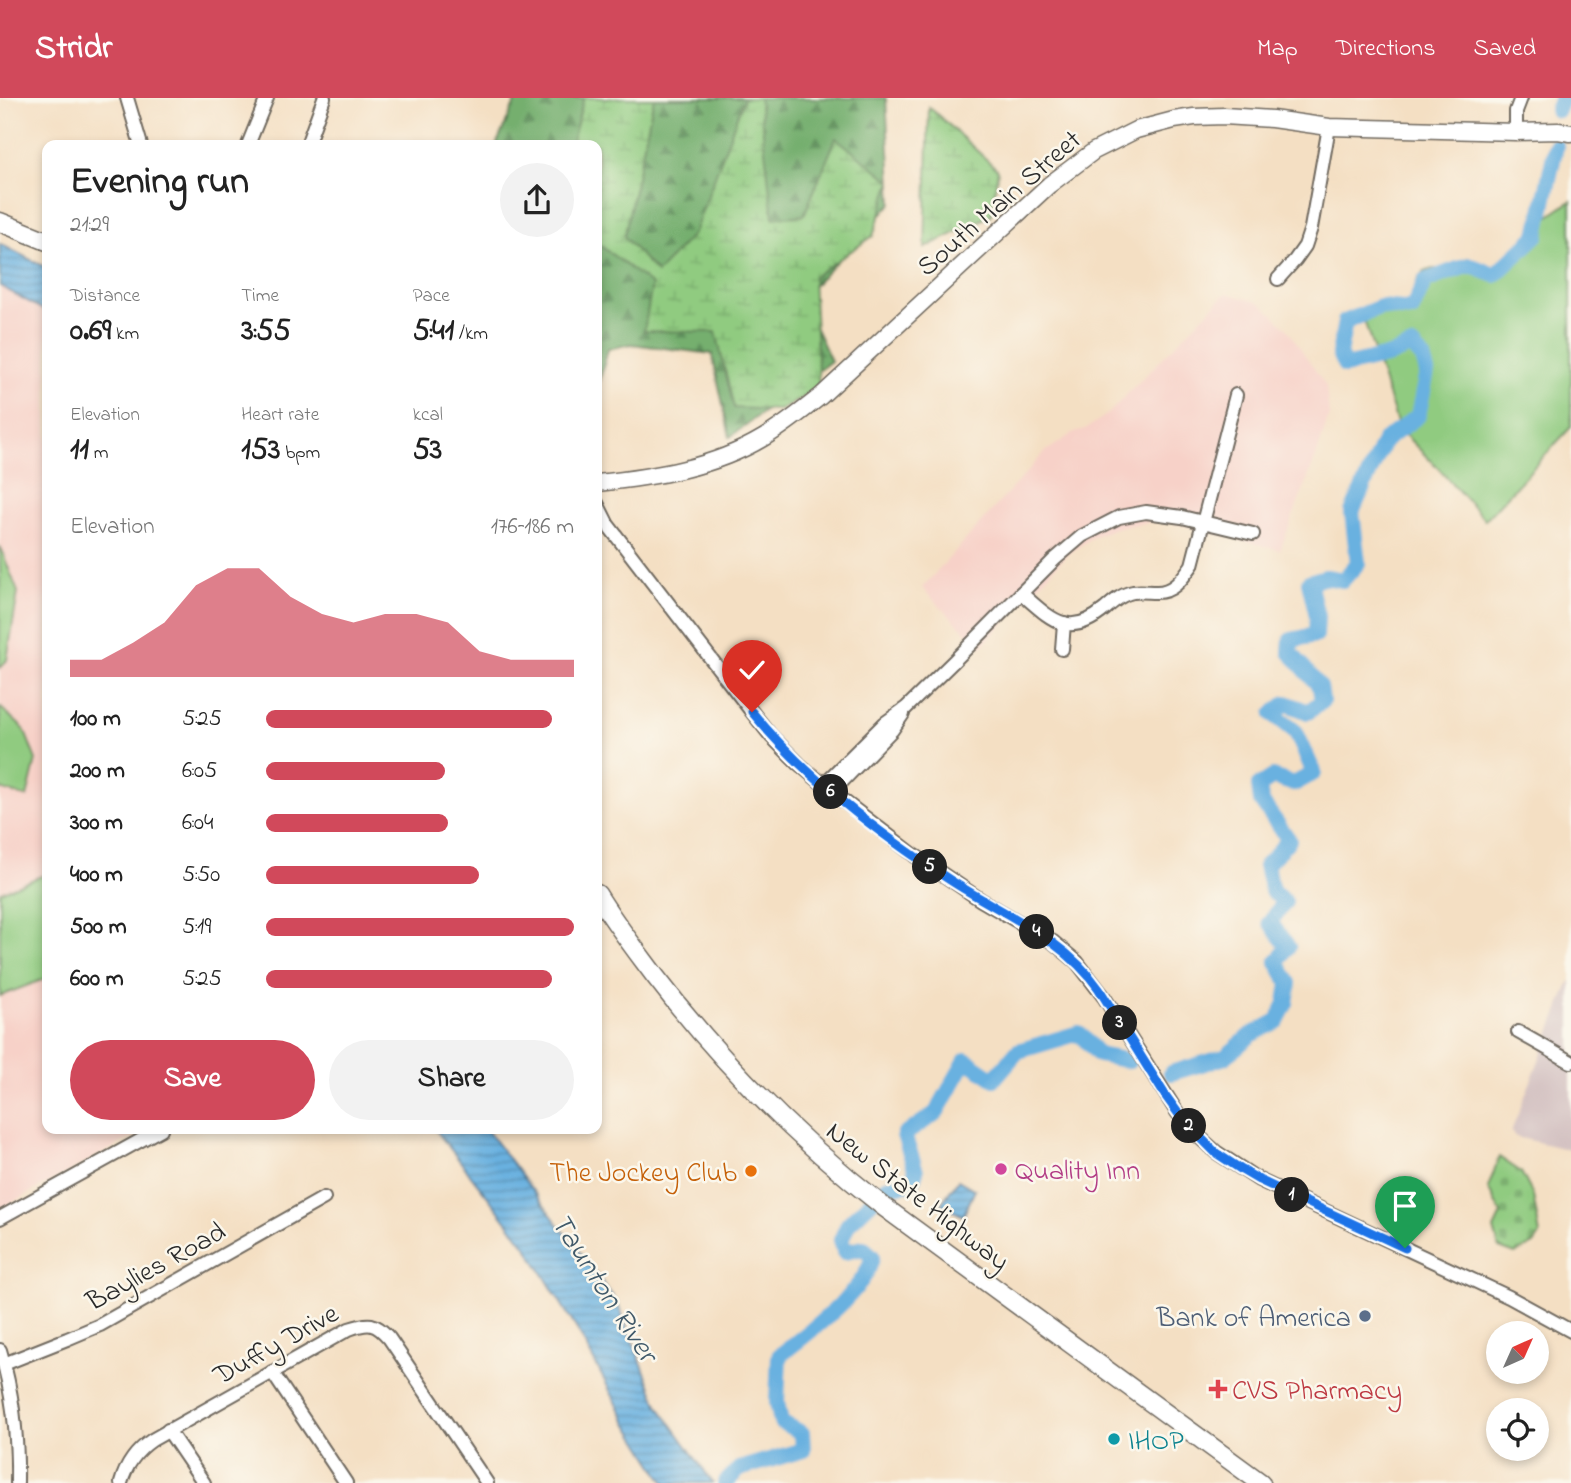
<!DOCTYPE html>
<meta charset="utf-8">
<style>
body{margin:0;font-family:"Indie Flower",sans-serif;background:#f2f2f2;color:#222;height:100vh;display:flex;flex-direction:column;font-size:26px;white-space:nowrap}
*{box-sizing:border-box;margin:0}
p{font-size:23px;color:#767676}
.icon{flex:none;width:38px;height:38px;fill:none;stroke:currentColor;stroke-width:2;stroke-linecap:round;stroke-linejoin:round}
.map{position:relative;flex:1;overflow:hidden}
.panel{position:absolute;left:42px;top:42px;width:560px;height:994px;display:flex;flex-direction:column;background:#fff;border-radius:14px;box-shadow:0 4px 10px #0003}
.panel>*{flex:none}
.needle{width:46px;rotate:45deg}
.fabs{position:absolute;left:1486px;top:1223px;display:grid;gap:14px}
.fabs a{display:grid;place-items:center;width:63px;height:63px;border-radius:50%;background:#fff;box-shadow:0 4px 10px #0003;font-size:35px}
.pin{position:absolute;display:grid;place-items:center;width:60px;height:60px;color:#fff;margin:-72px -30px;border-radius:50% 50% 50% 0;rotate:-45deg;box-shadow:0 0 7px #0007}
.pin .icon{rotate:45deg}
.km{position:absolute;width:35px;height:35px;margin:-18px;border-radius:50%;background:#222;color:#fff;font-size:19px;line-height:35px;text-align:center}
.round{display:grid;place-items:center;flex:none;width:74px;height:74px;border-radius:37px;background:#f2f2f2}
.overview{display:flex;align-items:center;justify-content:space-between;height:119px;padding:0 28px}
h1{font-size:38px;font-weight:700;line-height:52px}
.metrics{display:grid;grid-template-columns:repeat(3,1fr);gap:10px;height:119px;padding:7px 28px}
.metrics div{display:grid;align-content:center}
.metrics b{font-size:30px;font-weight:700}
.metrics small{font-size:19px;font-weight:400}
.metrics p{font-size:19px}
.chart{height:196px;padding:14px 28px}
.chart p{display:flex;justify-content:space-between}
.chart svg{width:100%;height:126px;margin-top:7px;fill:#d1495b;opacity:.7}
.cta{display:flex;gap:14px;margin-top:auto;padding:14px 28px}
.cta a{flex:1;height:80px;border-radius:42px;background:#d1495b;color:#fff;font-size:28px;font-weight:700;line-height:80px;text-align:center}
.cta a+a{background:#f2f2f2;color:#222}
ul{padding:0 28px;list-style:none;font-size:23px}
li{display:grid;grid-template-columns:112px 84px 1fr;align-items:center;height:52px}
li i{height:18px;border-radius:9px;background:#d1495b}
header{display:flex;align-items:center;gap:42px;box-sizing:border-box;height:98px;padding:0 35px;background:#d1495b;color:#fff}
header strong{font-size:33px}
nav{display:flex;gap:38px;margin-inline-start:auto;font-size:24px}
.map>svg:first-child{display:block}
</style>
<header>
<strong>Stridr</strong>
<nav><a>Map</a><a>Directions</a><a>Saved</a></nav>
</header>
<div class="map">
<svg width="1571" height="1385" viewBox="0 0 1571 1385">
<defs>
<pattern id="forest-firs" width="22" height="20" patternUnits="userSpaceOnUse" patternTransform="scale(1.75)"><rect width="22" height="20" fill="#74af6e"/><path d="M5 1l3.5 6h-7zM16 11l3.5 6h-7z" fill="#5f8f5b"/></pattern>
<pattern id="wetland-marsh" width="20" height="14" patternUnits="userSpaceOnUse" patternTransform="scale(1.75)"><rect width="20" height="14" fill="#90cb80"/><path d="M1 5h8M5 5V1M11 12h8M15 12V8" fill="none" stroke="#7cae6f"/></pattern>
<pattern id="cemetery-stones" width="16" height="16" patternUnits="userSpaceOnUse" patternTransform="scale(1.75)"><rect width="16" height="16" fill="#90cb80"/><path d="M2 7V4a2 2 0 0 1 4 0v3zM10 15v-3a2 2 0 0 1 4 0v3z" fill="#7cae6f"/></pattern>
<pattern id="water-rules" width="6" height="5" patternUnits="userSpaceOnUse" patternTransform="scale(1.75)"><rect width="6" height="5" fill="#69b1e0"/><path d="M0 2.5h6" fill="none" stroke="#5790b6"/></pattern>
</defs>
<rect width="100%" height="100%" fill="#fbf7ec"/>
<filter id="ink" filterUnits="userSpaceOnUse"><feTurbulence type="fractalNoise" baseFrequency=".0143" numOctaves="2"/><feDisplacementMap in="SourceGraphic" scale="14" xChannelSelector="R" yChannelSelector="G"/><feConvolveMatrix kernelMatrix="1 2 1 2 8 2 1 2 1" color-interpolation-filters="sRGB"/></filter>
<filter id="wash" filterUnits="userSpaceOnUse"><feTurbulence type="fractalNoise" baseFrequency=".00686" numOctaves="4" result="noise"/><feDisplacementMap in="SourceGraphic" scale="28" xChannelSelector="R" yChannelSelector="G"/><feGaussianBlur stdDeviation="1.57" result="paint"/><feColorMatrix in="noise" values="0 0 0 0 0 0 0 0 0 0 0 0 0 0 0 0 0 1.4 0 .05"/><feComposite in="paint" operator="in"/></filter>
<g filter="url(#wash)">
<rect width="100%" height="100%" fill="#f4dfc3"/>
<g fill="#f7d1c8">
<path d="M0,183l47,25v823h100l-147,80z"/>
<path d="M1226,195l35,10 25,24 40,59 3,29 -12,39 -37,96 -100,-26 -22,-3 -39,6 -25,9 -28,20 -85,91 -59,-59 123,-136 25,-17 17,-7 21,-14z"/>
</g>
<path fill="#d2bfc0" d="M1570,883h1v169l-55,-13 -5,-5z"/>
<g fill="#90cb80" stroke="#5e7b56" stroke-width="2">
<path d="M1571,103v226l-86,93 -47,-52 -39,-39 -36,-112c1,-5 6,-8 11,-9l32,1 3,-3 9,-27 6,-7 8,-3h9l27,-11 4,1 16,13c16,-6 12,-9 23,-18 12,-10 25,-10 25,-29z"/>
<path d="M0,448l18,46 -11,68 -7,8z"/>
<path d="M0,609l24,22 12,31 -9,37 -27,-8z"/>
<path d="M47,776v104l-47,18v-104z"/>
</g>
<path fill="url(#forest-firs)" stroke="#506d4c" stroke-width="2" d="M517,0h369l6,105 -90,95 29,63 -101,76 -18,-83 -81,-10 -23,5 -11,41v-245h-101z"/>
<g fill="url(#wetland-marsh)" stroke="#5e7b56" stroke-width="2">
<path d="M584,0h70l-30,139 33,36 37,-40 50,-135h15l14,120 31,-3 32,-77 55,43 -18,55 -60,41 6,112 -39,21 -46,-2 -18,-76 -72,-1 8,-46 -55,-42v-98h-26z"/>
<path d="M929,9l69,63 -7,45 -66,33z"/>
</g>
<path fill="url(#cemetery-stones)" stroke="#5e7b56" stroke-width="2" d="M1499,1059l22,15 12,23 7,40 -6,9 -19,10 -16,-6 -5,-19 7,-15 -13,-26z"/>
<g fill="url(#water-rules)" stroke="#4a6e86" stroke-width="2">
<path d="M0,146l47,24v44l-47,-26z"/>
<path d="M435,1031h51l131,173 42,105 54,76h-48l-36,-57 -51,-95 -52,-85z"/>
<path d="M958,1082l17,10 -12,26 -22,-12z"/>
</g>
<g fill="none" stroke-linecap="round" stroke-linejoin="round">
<g stroke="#69b1e0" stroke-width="16">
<path d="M1557,12l5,-12"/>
<path d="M1171,975l54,-16 26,-22 26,-14 9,-18 3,-20 -12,-21 11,-15 -18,-25 15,-20 -13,-11 -6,-26 23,-25 -28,-39 -2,-15 14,-9 21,7 20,-11 -18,-41 -23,-18 13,-11 22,9 14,-11 -2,-14 -30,-35 1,-12 25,-5 1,-19 -8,-34 17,-5 17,3 15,-17 -6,-51 32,-71 34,-25 9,-44 -4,-14 -11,-12 -21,9 -46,11 -6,-12 6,-32 36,-15 31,3 13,-29 44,-16 26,10 42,-40 19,-89"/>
<path d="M725,1385l14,-14 64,-19 -1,-17 -21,-11 -4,-20 2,-46c26,-21 90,-67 93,-100l-9,-8 -18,4 -4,-12 7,-16 38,-37 26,-4 4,-12 -12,-36 32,-22 30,-53 28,19 24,-28 61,-18 20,22 30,6"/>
</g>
</g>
</g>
<g filter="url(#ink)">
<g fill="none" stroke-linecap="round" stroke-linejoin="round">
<g stroke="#716a60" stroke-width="16">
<g id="minor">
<path d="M127,0l14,47"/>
<path d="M1516,34v-21l5,-13"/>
<path d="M248,47l19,-47"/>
<path d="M307,47l17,-47"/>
<path d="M1278,181l17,-19 10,-14 6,-18 18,-101"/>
<path d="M597,405l11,22 144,187 19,24 28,28 33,28 82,63 67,45 72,42 24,20 27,35 73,115 19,22 20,18 43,28 250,117 62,34"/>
<path d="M1021,495c29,25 47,47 84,16 8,-7 17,-15 28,-17 7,-1 15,0 22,0 18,1 27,-13 37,-27l44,-170"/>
<path d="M1062,551l2,-26"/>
<path d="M823,687l62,-62 21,-15 48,-47 100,-101 28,-24 37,-19 27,-5 36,5 71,17"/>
<path d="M832,694l60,-62 11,-16"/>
<path d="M1518,934l53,30"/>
<path d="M0,1120l161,-89"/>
<path d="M0,1252c13,43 18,88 17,133"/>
<path d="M4,1266l63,-25 33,-14 224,-127"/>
<path d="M272,1274l74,111"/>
<path d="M168,1332l36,53"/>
<path d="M121,1385c5,-18 15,-32 31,-43l197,-111c20,-7 26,-7 40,9l98,145"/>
</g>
</g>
<g stroke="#716a60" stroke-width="19">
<path id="major" d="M597,385c57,-6 116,-15 166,-45 21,-12 39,-27 58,-42l228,-211 45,-34 42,-21 38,-10 20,-3 30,-1 48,3 57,8 187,5 42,-1 13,2"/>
</g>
<g stroke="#716a60" stroke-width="21">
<g id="highway">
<path d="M0,124l47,19"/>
<path d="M597,796c17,28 38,55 58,82 66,86 143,164 229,231l377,276"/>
</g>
</g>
<use href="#minor" stroke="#fff" stroke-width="12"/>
<use href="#major" stroke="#fff" stroke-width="16"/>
<use href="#highway" stroke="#fff" stroke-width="18"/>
</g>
</g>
<g fill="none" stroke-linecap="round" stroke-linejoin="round" filter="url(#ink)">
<g stroke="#fff" stroke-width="14">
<path id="route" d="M752,614c55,67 126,121 198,168 52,34 113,57 149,109l66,106 18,25 33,33 26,17 17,10 146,68"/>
</g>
<use href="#route" stroke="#1a73e8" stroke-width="9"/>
</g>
<circle fill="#d1479c" stroke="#fbf7ec" stroke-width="2.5" cx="1001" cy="1071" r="7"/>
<circle fill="#e8710a" stroke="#fbf7ec" stroke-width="2.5" cx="751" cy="1073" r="7"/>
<circle fill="#5c6f8a" stroke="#fbf7ec" stroke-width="2.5" cx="1365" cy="1218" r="7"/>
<path fill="#e0444e" stroke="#fbf7ec" stroke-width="2.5" d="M1214.5 1280.5h7v7h7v7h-7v7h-7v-7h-7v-7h7z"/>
<circle fill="#0f9aa8" stroke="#fbf7ec" stroke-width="2.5" cx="1114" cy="1341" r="7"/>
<g text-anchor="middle" stroke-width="5" stroke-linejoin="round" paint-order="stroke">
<g font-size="28" fill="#2b2b2b" stroke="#fbf7ec">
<text transform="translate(998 104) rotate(-41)" y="10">South Main Street</text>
<text transform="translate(919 1097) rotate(38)" y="10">New State Highway</text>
<text transform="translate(155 1167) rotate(-29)" y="10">Baylies Road</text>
<text transform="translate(275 1245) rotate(-29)" y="10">Duffy Drive</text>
</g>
<g font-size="28" fill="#b23c85" stroke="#fbf7ec" text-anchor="start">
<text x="1015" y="1081">Quality Inn</text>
</g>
<g font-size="28" fill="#c56008" stroke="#fbf7ec" text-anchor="end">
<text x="737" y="1083">The Jockey Club</text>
</g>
<g font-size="28" fill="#4e5e75" stroke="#fbf7ec" text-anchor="end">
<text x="1351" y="1228">Bank of America</text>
</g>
<g font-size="28" fill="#be3a42" stroke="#fbf7ec" text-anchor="start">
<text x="1232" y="1301">CVS Pharmacy</text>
</g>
<g font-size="28" fill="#0d838f" stroke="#fbf7ec" text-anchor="start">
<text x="1128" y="1351">IHOP</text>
</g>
<g font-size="30" font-style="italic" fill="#415a6a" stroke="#fbf7ec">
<text transform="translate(605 1189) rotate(57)" y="10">Taunton River</text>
</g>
</g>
</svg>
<div class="fabs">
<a><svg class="needle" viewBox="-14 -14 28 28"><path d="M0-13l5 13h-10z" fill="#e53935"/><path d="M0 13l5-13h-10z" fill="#767676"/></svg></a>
<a><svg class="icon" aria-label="locate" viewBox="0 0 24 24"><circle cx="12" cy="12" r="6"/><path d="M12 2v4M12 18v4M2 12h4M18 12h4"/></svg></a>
</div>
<div class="pin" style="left:1405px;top:1150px;background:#1e9e55"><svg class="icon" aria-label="arrive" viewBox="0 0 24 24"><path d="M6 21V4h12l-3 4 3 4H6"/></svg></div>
<div class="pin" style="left:752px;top:614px;background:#d93025"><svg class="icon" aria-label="check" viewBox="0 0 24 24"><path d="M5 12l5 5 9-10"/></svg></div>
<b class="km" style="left:1292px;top:1097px">1</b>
<b class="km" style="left:1189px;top:1028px">2</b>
<b class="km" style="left:1120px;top:925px">3</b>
<b class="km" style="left:1037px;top:834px">4</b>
<b class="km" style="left:930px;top:769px">5</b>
<b class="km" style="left:831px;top:694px">6</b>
<section class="panel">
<div class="overview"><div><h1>Evening run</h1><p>21:29</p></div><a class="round"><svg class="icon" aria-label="share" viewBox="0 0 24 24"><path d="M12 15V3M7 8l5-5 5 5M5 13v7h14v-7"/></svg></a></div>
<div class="metrics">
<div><p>Distance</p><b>0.69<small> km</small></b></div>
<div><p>Time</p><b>3:55</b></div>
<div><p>Pace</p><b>5:41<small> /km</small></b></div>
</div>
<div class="metrics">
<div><p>Elevation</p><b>11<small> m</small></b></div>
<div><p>Heart rate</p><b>153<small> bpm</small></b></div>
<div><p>kcal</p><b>53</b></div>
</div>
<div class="chart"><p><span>Elevation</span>176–186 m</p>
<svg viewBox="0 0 160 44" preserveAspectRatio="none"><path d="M0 44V38L10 38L20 32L30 25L40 12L50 6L60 6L70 16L80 22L90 25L100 22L110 22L120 25L130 35L140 38L150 38L160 38V44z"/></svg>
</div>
<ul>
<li><b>100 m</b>5:25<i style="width:93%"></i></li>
<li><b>200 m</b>6:05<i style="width:58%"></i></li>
<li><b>300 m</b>6:04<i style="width:59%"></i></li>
<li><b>400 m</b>5:50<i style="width:69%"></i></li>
<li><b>500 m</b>5:19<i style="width:100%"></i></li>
<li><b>600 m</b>5:25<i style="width:93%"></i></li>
</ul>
<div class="cta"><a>Save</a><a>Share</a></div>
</section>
</div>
